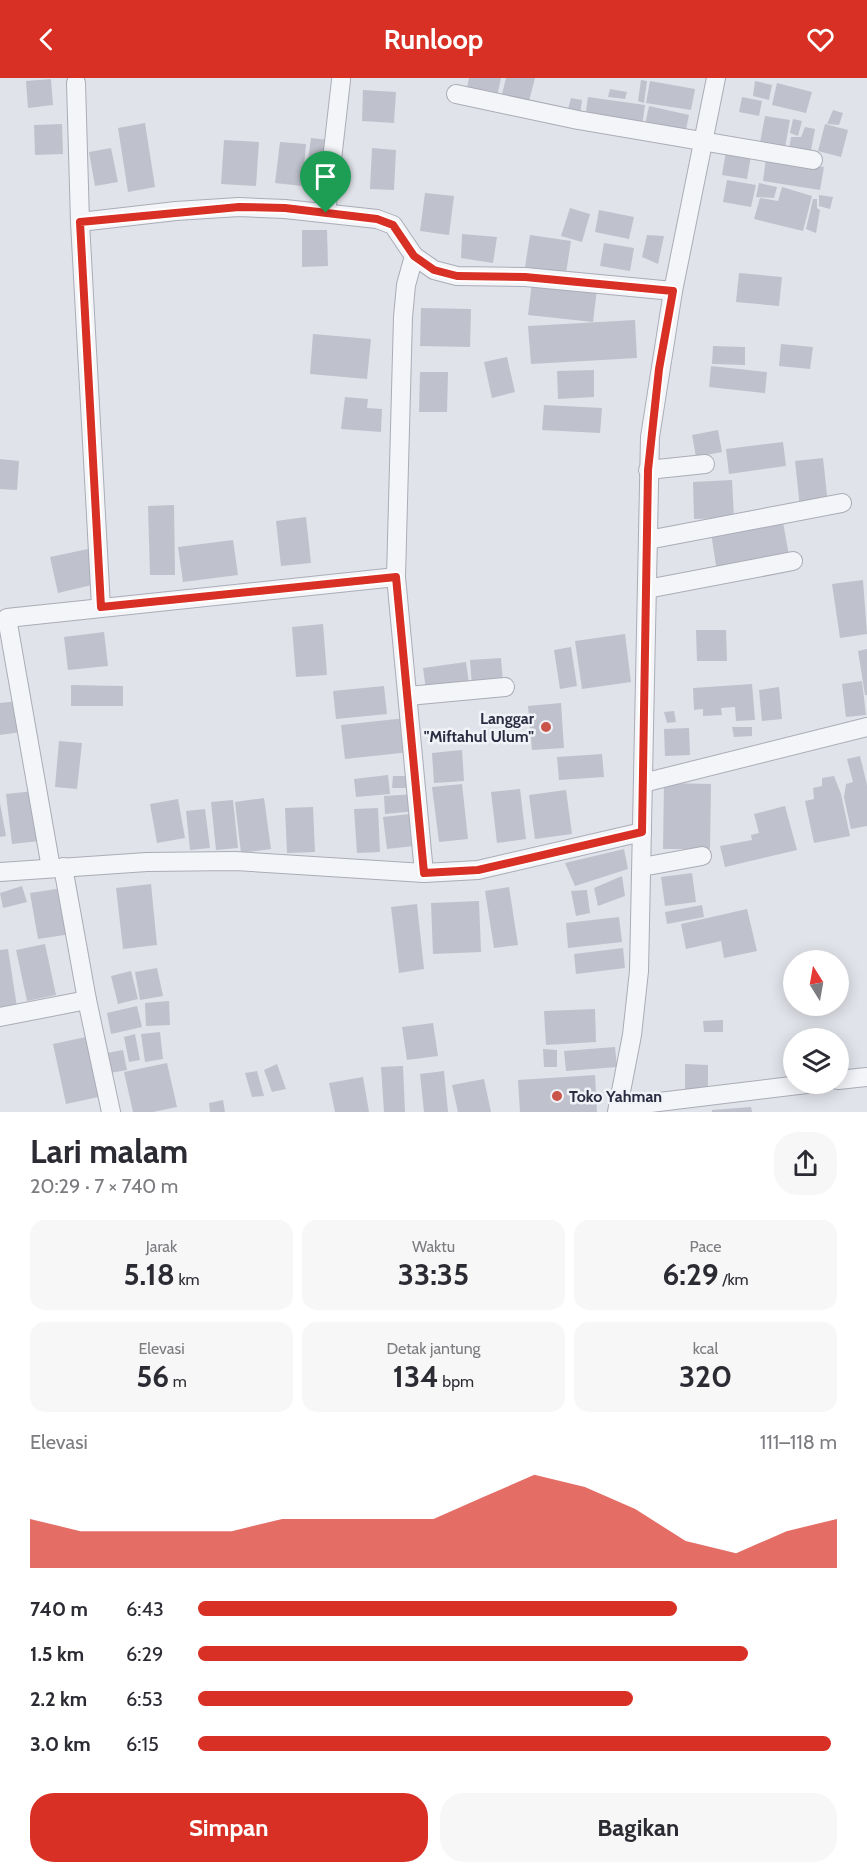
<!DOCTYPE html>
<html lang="id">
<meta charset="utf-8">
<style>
body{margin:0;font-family:Cabin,sans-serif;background:#f7f7f7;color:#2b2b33;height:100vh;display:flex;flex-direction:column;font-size:22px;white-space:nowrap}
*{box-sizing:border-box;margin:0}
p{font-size:20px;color:#7c7c81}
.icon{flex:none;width:33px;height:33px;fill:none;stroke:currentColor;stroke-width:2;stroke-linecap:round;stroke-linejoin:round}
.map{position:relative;height:1034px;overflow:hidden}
.details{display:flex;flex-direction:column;background:#fff;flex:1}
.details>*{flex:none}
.needle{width:39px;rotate:349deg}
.buttons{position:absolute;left:783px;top:872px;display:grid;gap:12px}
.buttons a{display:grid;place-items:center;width:66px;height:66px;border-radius:50%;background:#fff;box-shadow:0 3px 15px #0003;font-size:30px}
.pin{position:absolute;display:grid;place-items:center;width:51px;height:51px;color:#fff;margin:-62px -26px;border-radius:50% 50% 50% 0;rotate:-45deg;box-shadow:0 0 6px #0007}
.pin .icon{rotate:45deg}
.round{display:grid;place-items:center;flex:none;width:63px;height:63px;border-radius:24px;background:#f7f7f7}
.summary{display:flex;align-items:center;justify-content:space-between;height:102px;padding:0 30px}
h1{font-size:33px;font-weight:700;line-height:45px}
.figures{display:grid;grid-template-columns:repeat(3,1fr);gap:9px;height:102px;padding:6px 30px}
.figures div{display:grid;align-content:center;border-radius:15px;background:#f7f7f7;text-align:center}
.figures b{font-size:30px;font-weight:700}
.figures small{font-size:16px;font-weight:400}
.figures p{font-size:16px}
.chart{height:168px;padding:12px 30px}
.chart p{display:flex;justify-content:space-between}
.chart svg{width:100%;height:108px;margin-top:6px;fill:#d93025;opacity:.7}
.button{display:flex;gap:12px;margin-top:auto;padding:12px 30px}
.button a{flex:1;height:69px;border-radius:24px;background:#d93025;color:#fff;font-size:24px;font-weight:700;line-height:69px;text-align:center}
.button a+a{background:#f7f7f7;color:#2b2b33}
ul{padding:0 30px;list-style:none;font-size:20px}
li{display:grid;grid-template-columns:96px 72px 1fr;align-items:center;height:45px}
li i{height:15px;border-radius:8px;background:#d93025}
header{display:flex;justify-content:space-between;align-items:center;height:78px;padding:0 30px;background:#d93025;color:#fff;font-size:27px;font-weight:700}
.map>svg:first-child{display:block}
</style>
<header><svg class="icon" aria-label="back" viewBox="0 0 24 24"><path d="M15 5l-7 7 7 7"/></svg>Runloop<svg class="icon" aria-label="heart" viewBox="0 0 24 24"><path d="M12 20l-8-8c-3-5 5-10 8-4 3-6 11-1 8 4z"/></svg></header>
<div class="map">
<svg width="867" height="1034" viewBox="0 0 867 1034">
<rect width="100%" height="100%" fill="#e1e3ea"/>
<g fill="#bfc1cc">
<path d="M469,0h32l-4,19 -31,-5z"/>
<path d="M506,0h29l-6,23 -27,-7z"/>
<path d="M51,1l2,26 -25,3 -2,-27z"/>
<path d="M641,2l6,1 -3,22 -6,-2z"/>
<path d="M650,3l45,8 -4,21 -45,-7z"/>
<path d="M755,3l17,4 -3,15 -16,-4z"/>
<path d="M777,5l35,9 -6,21 -34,-8z"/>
<path d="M610,11l17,3 -2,7 -17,-2z"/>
<path d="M363,12l33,2 -2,31 -32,-2z"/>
<path d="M588,19l57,8 -3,21 -57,-8z"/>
<path d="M742,19l20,4 -3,15 -20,-4z"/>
<path d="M571,20l11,2 -2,15 -13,-2z"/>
<path d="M649,28l40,9 -4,19 -40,-9z"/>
<path d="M833,32l10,3 -4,12 -12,-1z"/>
<path d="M765,38l25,4 -6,33 -25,-5z"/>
<path d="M793,41l9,2 -4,15 -8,-3z"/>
<path d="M145,45l10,64 -27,5 -10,-64z"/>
<path d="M62,46l1,30 -28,1 -1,-30z"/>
<path d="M825,46l23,6 -7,27 -23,-6z"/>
<path d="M805,49l10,2 -5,27 -21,-6 2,-13h10z"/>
<path d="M311,60l18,2 -3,31 -19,-2z"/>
<path d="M224,62l35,2 -3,44 -35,-2z"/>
<path d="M280,64l26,2 -4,42 -27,-3z"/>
<path d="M111,70l7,34 -23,4 -6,-34z"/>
<path d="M372,70l24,2 -2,40 -24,-1z"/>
<path d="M726,73l25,5 -4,23 -25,-4z"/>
<path d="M766,80l58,9 -4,23 -57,-9z"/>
<path d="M727,102l29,5 -5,22 -28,-5z"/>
<path d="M759,105l18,4 -3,11 -18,-1z"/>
<path d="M782,109l30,9 -9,35 -49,-12 6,-21 18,3z"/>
<path d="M425,115l29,3 -5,39 -29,-4z"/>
<path d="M819,117l14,2 -3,12 -11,-3z"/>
<path d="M813,121h4v9l3,2 -4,23 -10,-4z"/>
<path d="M570,130l20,6 -8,28 -21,-6z"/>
<path d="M599,132l35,7 -5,22 -34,-7z"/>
<path d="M302,152h25l1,36 -26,1z"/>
<path d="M462,156l35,3 -4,26 -32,-5z"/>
<path d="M530,157l41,6 -5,32 -41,-6z"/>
<path d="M647,157l17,1 -6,28 -16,-7z"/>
<path d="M604,165l30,5 -4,23 -30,-5z"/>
<path d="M739,195l43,4 -3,29 -43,-4z"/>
<path d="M532,204l65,7 -4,33 -65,-7z"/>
<path d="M421,230l50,1 -1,38 -50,-1z"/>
<path d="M635,242l2,38 -106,6 -3,-38z"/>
<path d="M313,256l58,5 -4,40 -57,-5z"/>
<path d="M781,266l32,3 -3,22 -31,-3z"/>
<path d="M713,268l32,1v18l-33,-1z"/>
<path d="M507,279l8,35 -23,6 -8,-36z"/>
<path d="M711,288l56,6 -2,21 -56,-6z"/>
<path d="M594,292v27l-36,2 -1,-28z"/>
<path d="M420,294h28l-1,40h-28z"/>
<path d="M345,319l23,2 -1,9 15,1 -1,23 -40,-3z"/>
<path d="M544,327l58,3 -2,25 -58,-3z"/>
<path d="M718,352l4,22 -26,5 -4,-22z"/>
<path d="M783,364l3,24 -57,8 -3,-25z"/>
<path d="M823,380l5,46 -28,4 -5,-47z"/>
<path d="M0,381l19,2 -2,29 -17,-1z"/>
<path d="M732,402l2,38 -40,1 -1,-37z"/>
<path d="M174,427l1,70h-25l-2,-69z"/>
<path d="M306,439l5,46 -30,3 -5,-45z"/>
<path d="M783,444l7,39 -73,11 -6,-39z"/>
<path d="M233,462l5,35 -55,7 -5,-35z"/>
<path d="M88,471l8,35 -38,9 -8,-36z"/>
<path d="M863,502l4,54 -27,4 -8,-54z"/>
<path d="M323,546l4,51 -31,2 -4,-50z"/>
<path d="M696,552h30l1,31h-30z"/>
<path d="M104,554l4,34 -40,4 -4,-33z"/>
<path d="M625,556l6,48 -49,7 -7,-48z"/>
<path d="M571,569l6,39 -17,3 -6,-39z"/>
<path d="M867,571v46h-2l-7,-44z"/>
<path d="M501,580l2,25 -31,3 -2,-26z"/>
<path d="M466,584l3,22 -43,6 -3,-22z"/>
<path d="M862,603l4,34 -20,2 -4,-33z"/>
<path d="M752,606l3,36 -19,1 -1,-14 -14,1 1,7 -19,1v-7l-9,1 -1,-22z"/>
<path d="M71,607l52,1v20h-52z"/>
<path d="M384,608l3,28 -51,5 -3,-28z"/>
<path d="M779,609l3,32 -20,2 -3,-31z"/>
<path d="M18,623l3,31 -21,3v-32z"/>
<path d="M561,625l3,45 -32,2 -4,-44z"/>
<path d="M674,633l2,11 -9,1 -3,-11z"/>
<path d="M406,640l4,34 -65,7 -4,-34z"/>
<path d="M732,649h20v9l-18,1z"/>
<path d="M689,650l1,27 -25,1 -1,-27z"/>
<path d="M59,663l23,2 -5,46 -22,-2z"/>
<path d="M462,672l2,31 -30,2 -2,-30z"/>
<path d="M602,676l2,23 -45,3 -2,-23z"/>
<path d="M860,678l7,29v41l-16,3 -7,-32 2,-13 7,-2 -6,-23z"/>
<path d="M388,697l2,19 -34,3 -2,-18z"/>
<path d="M393,698h18l-1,12h-18z"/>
<path d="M834,698l7,18 9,42 -36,7 -9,-42 9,-2 -1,-11 9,-2v-8z"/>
<path d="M664,705l47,1 -1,65h-47z"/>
<path d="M462,706l6,55 -29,3 -7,-55z"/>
<path d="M520,711l6,50 -29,4 -6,-51z"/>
<path d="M566,712l6,44 -37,5 -6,-44z"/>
<path d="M34,713l6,50 -28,3 -6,-50z"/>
<path d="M415,716l2,17 -32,3 -1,-18z"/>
<path d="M264,720l7,51 -30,4 -6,-51z"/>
<path d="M178,721l7,39 -28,5 -7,-39z"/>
<path d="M233,722l5,48 -22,2 -5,-48z"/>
<path d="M0,725l6,33 -6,1z"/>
<path d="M785,728l12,44 -72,17 -5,-21 32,-6 -1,-5 8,-2 -5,-19z"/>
<path d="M313,729l2,45 -28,1 -2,-45z"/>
<path d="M378,730l2,44 -23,1 -3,-44z"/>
<path d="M205,731l5,39 -20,2 -4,-39z"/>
<path d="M410,736l4,32 -27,3 -4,-32z"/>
<path d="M624,771l4,20 -53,17 -10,-23z"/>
<path d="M692,795l4,29 -31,4 -4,-29z"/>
<path d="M622,798l3,20 -27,10 -4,-18z"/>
<path d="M151,806l6,61 -34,4 -7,-61z"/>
<path d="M22,808l5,16 -24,6 -3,-15z"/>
<path d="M509,809l9,58 -24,3 -9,-57z"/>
<path d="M63,810l8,46 -33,5 -8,-46z"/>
<path d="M587,812l3,23 -14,3 -5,-25z"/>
<path d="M479,823l2,51 -48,2 -2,-51z"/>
<path d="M417,826l7,65 -25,4 -8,-66z"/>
<path d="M702,827l2,12 -37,7 -2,-12z"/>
<path d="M747,831l10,42 -33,7 -3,-17 -35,8 -5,-25z"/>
<path d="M619,839l3,25 -54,6 -2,-25z"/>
<path d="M45,866l11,51 -29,6 -11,-51z"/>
<path d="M623,870l2,20 -49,6 -2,-20z"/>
<path d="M8,871l9,58 -17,3v-60z"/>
<path d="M157,890l6,28 -23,4 -5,-28z"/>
<path d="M131,893l7,28 -20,5 -7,-28z"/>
<path d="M169,923l1,24 -24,1 -1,-23z"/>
<path d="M137,928l5,21 -31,7 -4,-21z"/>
<path d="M595,931l1,33 -50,3 -2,-34z"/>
<path d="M723,942v12h-19l-1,-11z"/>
<path d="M433,945l5,33 -31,4 -5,-33z"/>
<path d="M160,954l3,27 -18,3 -4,-28z"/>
<path d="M135,956l5,26 -11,2 -5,-25z"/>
<path d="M91,958l12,60 -37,8 -13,-60z"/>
<path d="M615,969l2,20 -51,4 -2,-20z"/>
<path d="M543,971l14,1v17h-13z"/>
<path d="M123,972l4,20 -17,3 -3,-20z"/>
<path d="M167,985l10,44 -24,5h-20l-9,-40z"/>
<path d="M277,986l9,25 -14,3 -8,-22z"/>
<path d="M685,986l23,1v28h-23z"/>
<path d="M403,988l2,46h-21l-3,-45z"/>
<path d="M257,993l7,25 -12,1 -7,-24z"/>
<path d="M444,993l4,41h-24l-4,-38z"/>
<path d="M595,997l2,37h-77l-2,-32z"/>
<path d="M363,999l6,35h-34l-6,-29z"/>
<path d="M484,1001l7,33h-33l-6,-27z"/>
<path d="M223,1022l2,12h-15l-1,-9z"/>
<path d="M751,1029l1,5h-40v-2z"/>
</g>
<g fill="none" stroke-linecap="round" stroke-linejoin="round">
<g stroke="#aaacb7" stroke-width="20">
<g id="minor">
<path d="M76,5l4,139 96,-11 63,-4 46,2 92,10 16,6 21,31"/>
<path d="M456,16l122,26 235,40"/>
<path d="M326,135l15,-133"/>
<path d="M80,144l21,385"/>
<path d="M648,392l57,-6"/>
<path d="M648,462l194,-37"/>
<path d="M647,511l146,-28"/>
<path d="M408,618l97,-9"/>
<path d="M643,705l224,-56"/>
<path d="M63,789l24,133 24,112"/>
<path d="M642,789l60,-11"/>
<path d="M51,790l-44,-250 389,-41"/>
<path d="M0,794l147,-10 88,-1 189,12 54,-3 164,-38"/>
<path d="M424,795l-28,-296 7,-260 3,-32 8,-29 20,14 23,6 68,1 148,14"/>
<path d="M0,939l87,-17"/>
<path d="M838,1002l29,-3"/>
<path d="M618,1029l197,-24"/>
<path d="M617,1034l15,-77 7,-64 11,-534 23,-146 43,-213"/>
</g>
</g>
<use href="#minor" stroke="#f4f5f8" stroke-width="18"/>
</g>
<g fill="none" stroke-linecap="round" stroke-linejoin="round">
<g stroke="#fff" stroke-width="12">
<path id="route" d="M239,129l46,1 92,11 16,6 21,31 20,14 23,6 68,1 148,14 -14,78 -11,101 -6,362 -164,38 -54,3 -28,-296 -295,30 -21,-385z"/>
</g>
<use href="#route" stroke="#d93025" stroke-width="8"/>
</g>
<g fill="#cb544a" stroke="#f1f2f7" stroke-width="2">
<circle cx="546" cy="649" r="6"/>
<circle cx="557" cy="1018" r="6"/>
</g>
<g text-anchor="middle" stroke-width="5" stroke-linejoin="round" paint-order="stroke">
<g font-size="16" font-weight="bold" fill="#2a2d41" stroke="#f1f2f7" text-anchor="end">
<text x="534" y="646">Langgar<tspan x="534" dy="18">"Miftahul Ulum"</tspan></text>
<text x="569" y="1024" text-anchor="start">Toko Yahman</text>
</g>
</g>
</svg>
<div class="buttons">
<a><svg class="needle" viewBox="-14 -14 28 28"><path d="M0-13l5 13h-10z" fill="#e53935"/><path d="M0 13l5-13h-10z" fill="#7c7c81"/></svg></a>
<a><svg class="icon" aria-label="layers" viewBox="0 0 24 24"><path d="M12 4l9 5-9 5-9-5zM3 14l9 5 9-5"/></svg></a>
</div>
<div class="pin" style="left:326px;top:135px;background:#1e9e55"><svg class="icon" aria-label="arrive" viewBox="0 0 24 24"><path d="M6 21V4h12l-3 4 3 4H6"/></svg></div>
</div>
<section class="details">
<div class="summary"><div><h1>Lari malam</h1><p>20:29 · 7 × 740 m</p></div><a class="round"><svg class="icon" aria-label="share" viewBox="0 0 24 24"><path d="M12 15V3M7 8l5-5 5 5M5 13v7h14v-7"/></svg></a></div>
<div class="figures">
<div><p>Jarak</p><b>5.18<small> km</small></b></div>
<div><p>Waktu</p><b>33:35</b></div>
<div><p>Pace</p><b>6:29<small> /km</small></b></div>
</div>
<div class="figures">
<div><p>Elevasi</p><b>56<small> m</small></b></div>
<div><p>Detak jantung</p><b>134<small> bpm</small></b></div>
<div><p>kcal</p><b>320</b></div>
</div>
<div class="chart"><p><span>Elevasi</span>111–118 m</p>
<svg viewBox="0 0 160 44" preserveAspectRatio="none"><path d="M0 44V24L10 29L20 29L30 29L40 29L50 24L60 24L70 24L80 24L90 15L100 6L110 11L120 20L130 33L140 38L150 29L160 24V44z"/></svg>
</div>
<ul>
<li><b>740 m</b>6:43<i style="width:75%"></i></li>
<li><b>1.5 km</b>6:29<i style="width:86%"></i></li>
<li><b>2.2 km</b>6:53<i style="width:68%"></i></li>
<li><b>3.0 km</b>6:15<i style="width:99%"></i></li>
</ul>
<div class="button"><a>Simpan</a><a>Bagikan</a></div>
</section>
